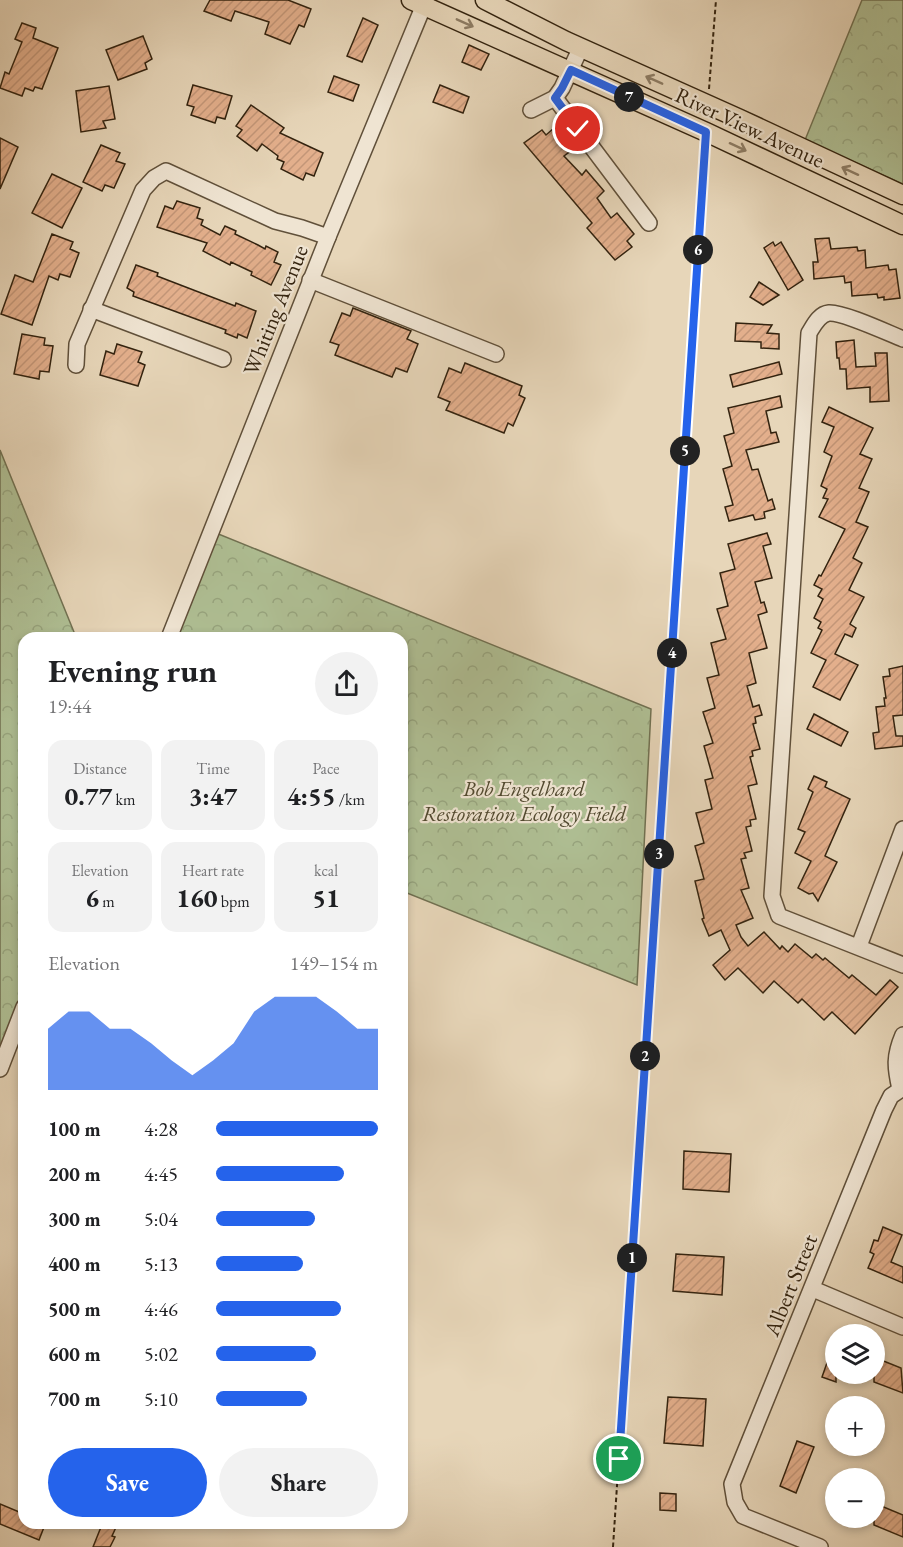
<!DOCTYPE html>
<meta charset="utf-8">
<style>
body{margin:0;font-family:"EB Garamond",serif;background:#f2f2f2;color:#202124;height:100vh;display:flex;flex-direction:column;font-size:22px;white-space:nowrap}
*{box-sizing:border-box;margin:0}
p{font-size:20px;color:#757577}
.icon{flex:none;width:33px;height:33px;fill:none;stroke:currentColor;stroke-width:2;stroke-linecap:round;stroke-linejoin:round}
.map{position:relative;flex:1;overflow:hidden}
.details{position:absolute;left:18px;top:632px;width:390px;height:897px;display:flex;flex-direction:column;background:#fff;border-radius:18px;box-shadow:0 3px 9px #0003}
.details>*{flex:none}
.controls{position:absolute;left:825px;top:1324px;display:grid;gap:12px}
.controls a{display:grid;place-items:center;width:60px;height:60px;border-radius:50%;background:#fff;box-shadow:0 3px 9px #0003;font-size:30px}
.pin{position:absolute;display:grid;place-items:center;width:51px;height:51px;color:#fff;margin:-26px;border:3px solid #fff;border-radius:50%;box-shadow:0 2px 6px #0007}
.km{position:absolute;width:30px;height:30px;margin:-15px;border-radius:50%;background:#222;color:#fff;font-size:16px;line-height:30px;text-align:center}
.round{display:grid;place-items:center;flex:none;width:63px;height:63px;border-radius:32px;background:#f2f2f2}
.head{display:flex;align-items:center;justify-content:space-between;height:102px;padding:0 30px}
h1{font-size:33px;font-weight:700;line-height:45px}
.metrics{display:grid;grid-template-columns:repeat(3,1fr);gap:9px;height:102px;padding:6px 30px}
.metrics div{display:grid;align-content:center;border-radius:15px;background:#f2f2f2;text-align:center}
.metrics b{font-size:26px;font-weight:700}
.metrics small{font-size:16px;font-weight:400}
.metrics p{font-size:16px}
.chart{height:168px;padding:12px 30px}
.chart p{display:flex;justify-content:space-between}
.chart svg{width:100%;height:108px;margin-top:6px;fill:#2563eb;opacity:.7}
.action{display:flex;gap:12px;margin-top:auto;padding:12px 30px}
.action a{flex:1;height:69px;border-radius:36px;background:#2563eb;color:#fff;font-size:24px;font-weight:700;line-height:69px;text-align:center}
.action a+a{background:#f2f2f2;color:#202124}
ul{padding:0 30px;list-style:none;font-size:20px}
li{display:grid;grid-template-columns:96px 72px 1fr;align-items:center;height:45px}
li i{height:15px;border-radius:8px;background:#2563eb}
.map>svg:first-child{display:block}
</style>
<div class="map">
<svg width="903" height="1547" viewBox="0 0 903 1547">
<defs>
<pattern id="forest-crowns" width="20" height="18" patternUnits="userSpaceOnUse" patternTransform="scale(1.5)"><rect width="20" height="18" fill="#afbf94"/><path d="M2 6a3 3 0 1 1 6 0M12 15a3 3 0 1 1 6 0" fill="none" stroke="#97a47e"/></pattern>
<pattern id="building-hatch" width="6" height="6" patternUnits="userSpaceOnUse" patternTransform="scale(1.5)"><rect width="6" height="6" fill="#e3af8c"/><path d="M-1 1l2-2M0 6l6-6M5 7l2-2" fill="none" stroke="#c39678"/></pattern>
</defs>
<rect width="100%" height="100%" fill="#e7d6b9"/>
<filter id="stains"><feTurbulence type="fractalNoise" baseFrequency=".00333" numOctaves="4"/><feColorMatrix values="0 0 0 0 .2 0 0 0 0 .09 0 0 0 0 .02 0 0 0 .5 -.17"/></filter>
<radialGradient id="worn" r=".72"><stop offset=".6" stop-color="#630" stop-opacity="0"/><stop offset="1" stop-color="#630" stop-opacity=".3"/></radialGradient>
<g fill="url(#forest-crowns)" stroke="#717152" stroke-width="1.5">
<path d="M862,0h41v184l-98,-44z"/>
<path d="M0,450l76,187 -52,1v350l-24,61z"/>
<path d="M211,531l440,178 -14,276 -235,-94v-253h-233z"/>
</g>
<g fill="url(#building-hatch)" stroke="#33230f" stroke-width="1.5">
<path d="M210,0h78l23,9 -7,18 -5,-2 -9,19 -25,-10 4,-12 -34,-11 -4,10 -27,-10z"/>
<path d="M363,18l15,7 -16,37 -15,-6z"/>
<path d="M22,23l14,5 -3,10 25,10 -16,41 -7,-2 -2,4 -8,-3 -3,8 -22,-8 5,-16 4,2 13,-32 -7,-3z"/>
<path d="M143,36l9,23 -7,4 2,6 -29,11 -12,-30z"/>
<path d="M469,45l20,9 -8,16 -19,-8z"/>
<path d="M334,76l25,9 -6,16 -25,-9z"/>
<path d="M193,85l39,11 -7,23 -8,-2 -2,6 -24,-8 3,-8 -7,-2z"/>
<path d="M440,85l29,12 -6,16 -30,-11z"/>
<path d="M109,86l6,33 -12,2 3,7 -25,4 -5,-41z"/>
<path d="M251,105l33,23 -4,5 43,20 -9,23 -8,-3 -3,7 -22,-11 3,-7 -7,-3 1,-3 -16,-12 -5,7 -20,-15 5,-6 -6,-4z"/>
<path d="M554,128l18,22 -8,6 18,19 4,-5 18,21 -7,7 14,20 6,-5 17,21 -7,7 5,6 -17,13 -28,-32 5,-5 -68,-80 18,-13 4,5z"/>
<path d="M0,138l18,9 -18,42z"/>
<path d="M101,145l19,8 -4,8 9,3 -11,24 -9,-3 -3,6 -19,-9z"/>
<path d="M52,174l30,14 -20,40 -30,-15z"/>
<path d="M177,201l23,7 -3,10 6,2 -2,5 19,10 5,-9 11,5 -1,3 23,11 7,4 1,-3 12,6 -4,10 7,3 -10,20 -20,-10 1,-3 -21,-10 -1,3 -27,-14 4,-8 -50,-16 8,-21 8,3z"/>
<path d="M52,234l21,8 -3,7 9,4 -9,24 -10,-3 -2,6 -9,-4 -17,49 -31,-11 14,-39 18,7z"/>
<path d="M829,238l2,11 26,-2 1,4 7,-1 1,18 22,-3 1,5 7,-1 4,29 -16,2v-3l-6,1 -1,-4 -25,2 -1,-14 -6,1 -1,-7 -30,3 -1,-17h5l-3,-23z"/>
<path d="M773,242l2,4 6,-4 22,38 -15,10 -24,-42z"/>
<path d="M136,265l22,8 -1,3 78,30 1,-3 20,8 -9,27 -9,-4 -1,4 -12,-5 1,-3 -93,-34 1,-4 -7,-4z"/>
<path d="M759,282l20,13 -16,10 -13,-8z"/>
<path d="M353,308l58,23 -4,8 11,5 -11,28 -11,-4 -4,9 -57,-22 4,-10 -9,-3 12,-29 8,3z"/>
<path d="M736,323l36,2 -5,8 12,1v15l-18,-1v-6l-26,-1z"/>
<path d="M22,334l23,4 -1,7 9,1 -4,26 -9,-1 -1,8 -25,-5z"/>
<path d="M854,340l2,27 20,-1 -1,-13h12l2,48 -19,1v-15l-23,2 -1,-20h-6l-1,-11h-2l-1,-16z"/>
<path d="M117,344l25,8 -4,10 7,3 -7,21 -38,-11 6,-24 8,3z"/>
<path d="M779,362l3,12 -49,13 -3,-12z"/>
<path d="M465,363l57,23 -3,9 6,3 -12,28 -5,-3 -4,10 -58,-23 4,-8 -12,-5 11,-29 12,5z"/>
<path d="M780,396l2,11 -16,4 5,22 5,-1 3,10 -33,8 6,20 6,-1 10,32 4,-2 3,10 -11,3 1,6 -10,2 -2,-5 -24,6 -4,-14 8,-2 -10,-36 9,-3 -8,-30 10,-3 -6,-25z"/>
<path d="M829,407l44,21 -13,26 12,5 -13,29 10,4 -13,30 12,5 -15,31 9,5 -13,27 15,7 -14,27 6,4 -4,9 -7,-3 -10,20 23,11 -18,35 -27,-13 13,-27 -15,-7 11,-23 -4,-2 3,-6 -7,-4 9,-19 -5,-3 4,-7 -8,-4 5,-10 2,1 24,-47 -26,-12 9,-18 -5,-1 4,-9 -6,-3 11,-30 -8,-4 10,-25 -12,-5z"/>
<path d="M767,533l4,11 -8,2 9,32 -17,4 6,21 3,-1 3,10 -9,3 9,33 -18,5 7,30 -9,3 6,21 6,-2 3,10 -7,2 1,6 -3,1 7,25 -8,2 1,5 -3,1 7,27 -9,2 8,33 -6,1 1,6 -5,1 6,24 -8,2 2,5 -5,1 8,29 -8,2 12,28 -17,7 5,12 7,9 16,-14 16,17 2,-3 6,6 7,-8 17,14 4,-4 7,6 2,-2 24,20 3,-3 24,20 14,-15 8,7 -43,47 -23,-22 -8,8 -22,-21 -4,4 -24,-22 -11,12 -25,-25 -13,12 -12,-15 17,-15 -9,-20 -12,6 -7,-17 2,-1 -9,-37 9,-2 -9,-33 9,-3 -8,-30 16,-4 -7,-29 8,-2 -9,-32 9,-3 -10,-31 12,-4 -8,-30 12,-3 -8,-32 15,-4 -9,-30 11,-3 -8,-33 15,-4 -7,-25z"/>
<path d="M903,666v49l-10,1 3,20h7v10l-28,3 -2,-16 6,-1 -3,-25 9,-1 -1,-8h2l-3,-21 7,-1 -1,-7z"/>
<path d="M814,714l34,18 -7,14 -34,-17z"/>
<path d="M814,776l13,6 -2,5 25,12 -25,57 12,6 -19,39 -5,-8 -4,1 -11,-6 13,-27 -16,-8 10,-21 -7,-3 15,-37 -5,-3z"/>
<path d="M684,1151l47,3 -2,38 -46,-3z"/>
<path d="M883,1227l19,8 -11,27 12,5v16l-35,-15 6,-14 -4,-2 4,-12 4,1z"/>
<path d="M676,1254l48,3 -2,38 -49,-4z"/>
<path d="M834,1343h2v39l-14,-5z"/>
<path d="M881,1360l20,8 2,25 -29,-11v-21l6,2z"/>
<path d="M668,1397l38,2 -3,47 -39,-3z"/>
<path d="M797,1441l17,6 -18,46 -16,-7z"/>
<path d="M660,1493l16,1v17l-16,-1z"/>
<path d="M874,1503l29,12v22l-29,-12z"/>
<path d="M0,1504l24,10v8h22l-7,18 -39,-16z"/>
<path d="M103,1522l14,3 -5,11 3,1 -5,10h-17z"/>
</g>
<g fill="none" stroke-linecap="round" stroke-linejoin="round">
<g stroke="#60503a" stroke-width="18">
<g id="minor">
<path d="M555,98l94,125"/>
<path d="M531,110l24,-12 7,-10 19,-41"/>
<path d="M310,280l186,74"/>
<path d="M91,309l132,50"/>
<path d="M903,339c-15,-6 -60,-27 -74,-26 -10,1 -15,12 -20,20l-37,563 7,20 124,49"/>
<path d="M76,365l1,-21 66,-154 11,-12 12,-7 109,50 27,7 26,9"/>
<path d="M169,638l159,-401 98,-237"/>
<path d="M859,946l44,-117"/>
<path d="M0,1069l24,-62"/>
<path d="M900,1089c-5,-22 -6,-33 3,-54"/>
<path d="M813,1289l90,38"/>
<path d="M820,1547l-77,-31 -8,-14 -3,-18 152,-374 7,-14 12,-8"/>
</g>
</g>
<g stroke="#33230f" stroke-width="21">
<g id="major">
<path d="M411,0l295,132 197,93"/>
<path d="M485,0l81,41 174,78 163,76"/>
</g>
</g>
<g stroke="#33230f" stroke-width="2" stroke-dasharray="4.5 3" stroke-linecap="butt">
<path d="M709,89l7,-89"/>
<path d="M613,1547l91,-1398"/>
</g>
<use href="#minor" stroke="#efe4d2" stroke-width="15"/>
<use href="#major" stroke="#e7d6b9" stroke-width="18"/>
</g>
<defs><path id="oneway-shaft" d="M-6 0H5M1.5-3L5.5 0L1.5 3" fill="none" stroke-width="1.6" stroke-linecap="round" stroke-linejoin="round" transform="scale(1.5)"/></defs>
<g stroke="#8d7c64">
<use href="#oneway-shaft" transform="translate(465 23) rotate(24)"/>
<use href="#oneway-shaft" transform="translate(654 80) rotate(-156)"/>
<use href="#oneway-shaft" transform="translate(738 147) rotate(25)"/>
<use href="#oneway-shaft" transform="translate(850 171) rotate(-155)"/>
</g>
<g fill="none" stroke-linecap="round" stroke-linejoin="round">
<g stroke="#fff" stroke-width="12">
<path id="route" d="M578,129l-23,-31 7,-10 9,-18 135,62 -87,1327"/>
</g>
<use href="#route" stroke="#2563eb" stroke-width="8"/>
</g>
<g text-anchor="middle" stroke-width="4.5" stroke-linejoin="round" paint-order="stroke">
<g font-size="22" fill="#33230f" stroke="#efe4d2">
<text transform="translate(750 127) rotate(25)" y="8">River View Avenue</text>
<text transform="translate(275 310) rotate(-68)" y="8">Whiting Avenue</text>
<text transform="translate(790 1285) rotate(-68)" y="8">Albert Street</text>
</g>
<g font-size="22" font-style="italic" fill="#524a30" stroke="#efe4d2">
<text x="524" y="796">Bob Engelhard<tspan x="524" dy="25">Restoration Ecology Field</tspan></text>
</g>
</g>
<rect width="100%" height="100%" filter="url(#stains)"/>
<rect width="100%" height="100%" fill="url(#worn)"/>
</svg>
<div class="controls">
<a><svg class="icon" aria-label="layers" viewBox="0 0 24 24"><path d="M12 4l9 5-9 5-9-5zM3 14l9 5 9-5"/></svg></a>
<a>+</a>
<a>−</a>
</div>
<div class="pin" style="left:619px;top:1459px;background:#1e9e55"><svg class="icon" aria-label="arrive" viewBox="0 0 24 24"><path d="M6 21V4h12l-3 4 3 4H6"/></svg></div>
<div class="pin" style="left:578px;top:129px;background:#d93025"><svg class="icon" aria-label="check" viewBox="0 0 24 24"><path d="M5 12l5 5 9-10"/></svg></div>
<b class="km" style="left:632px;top:1258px">1</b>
<b class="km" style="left:645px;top:1056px">2</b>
<b class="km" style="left:659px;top:854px">3</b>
<b class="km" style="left:672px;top:653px">4</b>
<b class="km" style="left:685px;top:451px">5</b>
<b class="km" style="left:698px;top:250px">6</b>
<b class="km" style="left:629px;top:97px">7</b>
<section class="details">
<div class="head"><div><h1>Evening run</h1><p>19:44</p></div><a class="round"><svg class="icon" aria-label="share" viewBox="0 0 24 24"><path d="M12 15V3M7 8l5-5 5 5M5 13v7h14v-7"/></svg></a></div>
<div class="metrics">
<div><p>Distance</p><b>0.77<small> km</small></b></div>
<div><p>Time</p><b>3:47</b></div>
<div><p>Pace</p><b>4:55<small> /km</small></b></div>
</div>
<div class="metrics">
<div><p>Elevation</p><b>6<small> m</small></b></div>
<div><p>Heart rate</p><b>160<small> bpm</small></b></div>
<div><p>kcal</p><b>51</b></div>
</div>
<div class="chart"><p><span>Elevation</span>149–154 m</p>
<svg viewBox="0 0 160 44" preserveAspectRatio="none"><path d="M0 44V19L10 12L20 12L30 19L40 19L50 25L60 32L70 38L80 32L90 25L100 12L110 6L120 6L130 6L140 12L150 19L160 19V44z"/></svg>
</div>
<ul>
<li><b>100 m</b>4:28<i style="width:100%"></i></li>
<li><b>200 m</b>4:45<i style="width:79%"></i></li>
<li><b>300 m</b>5:04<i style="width:61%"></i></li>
<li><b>400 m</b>5:13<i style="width:54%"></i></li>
<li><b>500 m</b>4:46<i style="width:77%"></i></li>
<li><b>600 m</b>5:02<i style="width:62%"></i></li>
<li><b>700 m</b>5:10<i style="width:56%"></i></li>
</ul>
<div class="action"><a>Save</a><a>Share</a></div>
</section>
</div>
